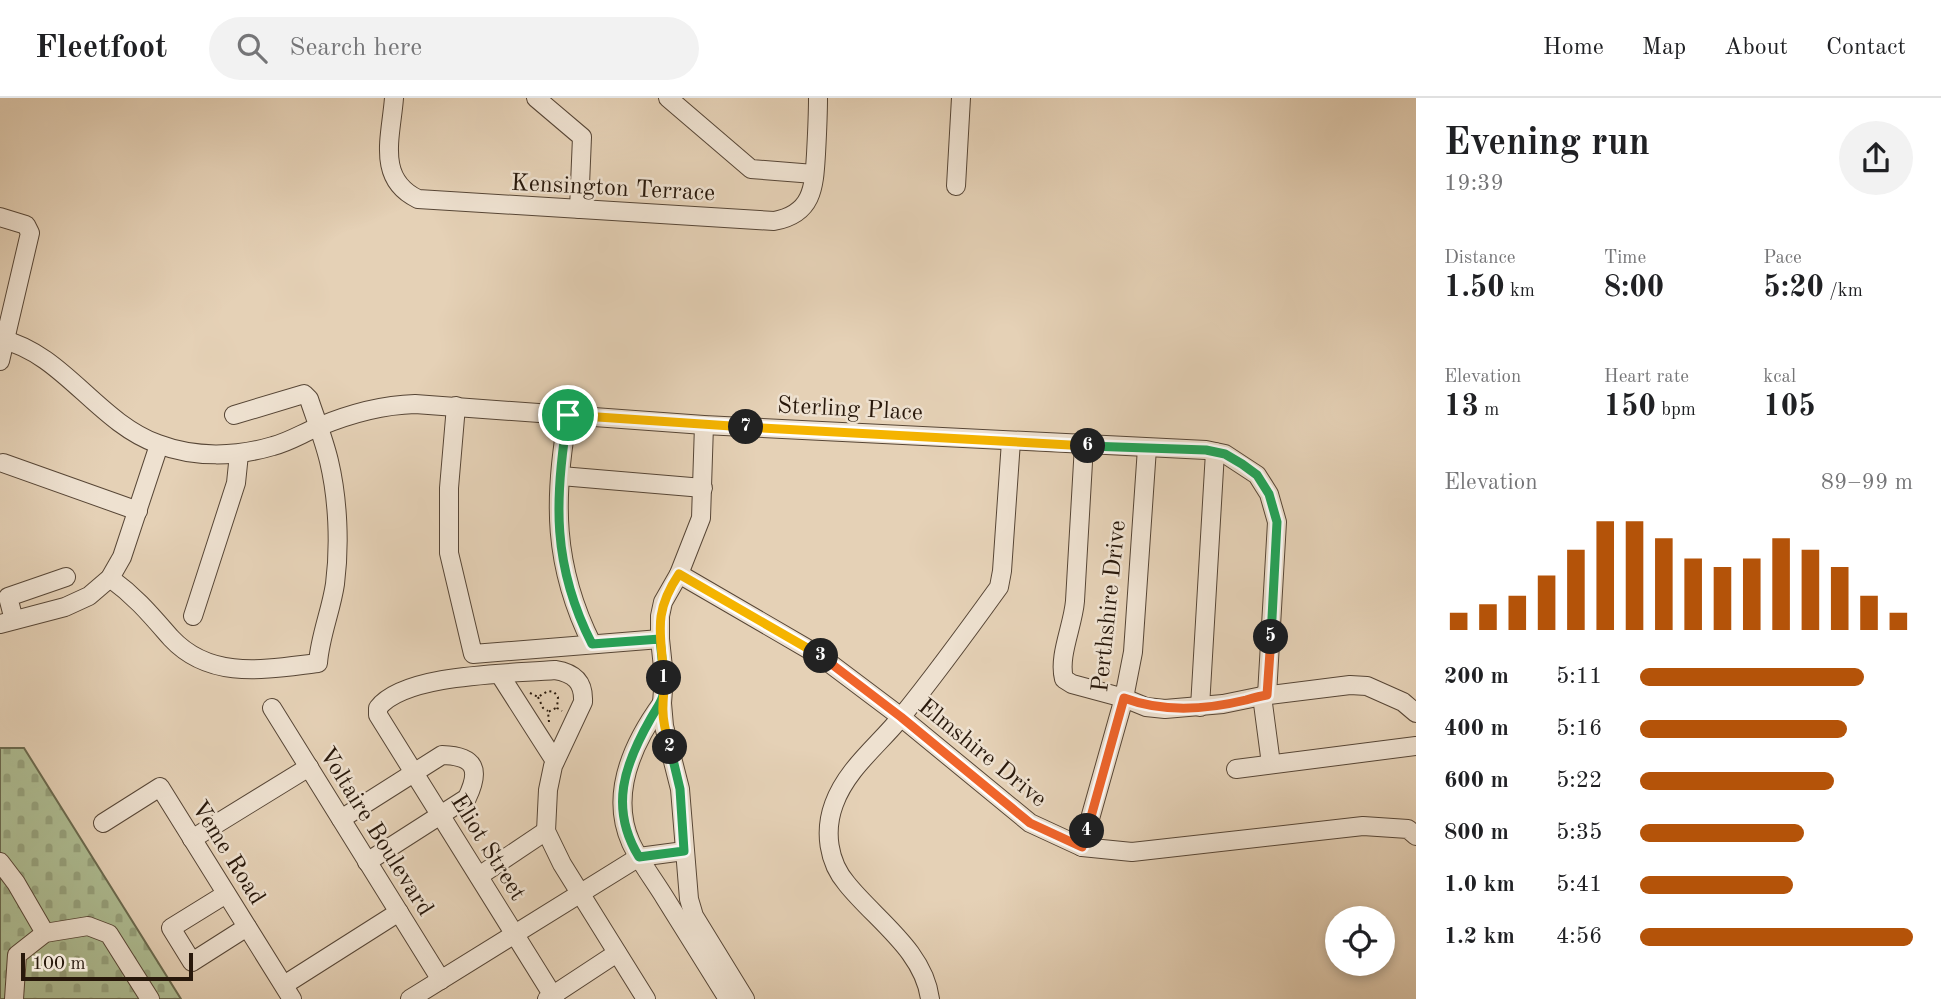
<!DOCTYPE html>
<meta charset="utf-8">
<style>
body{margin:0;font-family:"Old Standard TT",serif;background:#f2f2f2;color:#202124;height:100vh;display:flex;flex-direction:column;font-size:26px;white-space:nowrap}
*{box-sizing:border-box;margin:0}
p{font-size:23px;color:#757577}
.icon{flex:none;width:38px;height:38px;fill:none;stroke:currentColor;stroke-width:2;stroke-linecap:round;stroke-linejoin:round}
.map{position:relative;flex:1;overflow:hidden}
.drawer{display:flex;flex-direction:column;background:#fff;width:525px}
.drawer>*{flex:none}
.tools{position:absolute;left:1325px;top:808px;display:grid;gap:14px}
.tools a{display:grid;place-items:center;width:70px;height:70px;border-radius:50%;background:#fff;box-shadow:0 4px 10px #0003;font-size:35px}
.scale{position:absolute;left:21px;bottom:18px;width:172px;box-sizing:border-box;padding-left:7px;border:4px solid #28180b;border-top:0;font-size:19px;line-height:24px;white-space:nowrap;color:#28180b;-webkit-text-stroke:5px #eee1d0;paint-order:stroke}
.pin{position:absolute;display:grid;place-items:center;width:60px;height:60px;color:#fff;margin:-30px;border:4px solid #fff;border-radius:50%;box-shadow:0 2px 7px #0007}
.km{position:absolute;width:35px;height:35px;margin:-18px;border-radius:50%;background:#222;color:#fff;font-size:19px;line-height:35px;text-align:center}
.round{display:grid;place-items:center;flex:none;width:74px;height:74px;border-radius:37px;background:#f2f2f2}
.head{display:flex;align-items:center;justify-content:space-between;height:119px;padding:0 28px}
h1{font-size:38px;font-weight:600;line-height:52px}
.figures{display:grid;grid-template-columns:repeat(3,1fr);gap:10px;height:119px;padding:7px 28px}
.figures div{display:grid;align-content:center}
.figures b{font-size:30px;font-weight:600}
.figures small{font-size:19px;font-weight:400}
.figures p{font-size:19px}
.chart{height:196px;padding:14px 28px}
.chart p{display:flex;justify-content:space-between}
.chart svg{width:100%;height:126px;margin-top:7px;stroke:#b45309;stroke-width:6}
ul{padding:0 28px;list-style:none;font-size:23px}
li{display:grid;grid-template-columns:112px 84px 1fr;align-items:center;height:52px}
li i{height:18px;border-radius:9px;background:#b45309}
header{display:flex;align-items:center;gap:42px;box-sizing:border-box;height:98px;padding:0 35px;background:#fff;border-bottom:2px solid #e0e0e0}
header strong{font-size:33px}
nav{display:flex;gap:38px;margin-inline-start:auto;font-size:24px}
.search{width:490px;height:63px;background:#f2f2f2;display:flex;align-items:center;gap:18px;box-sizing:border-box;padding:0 24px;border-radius:38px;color:#757577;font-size:26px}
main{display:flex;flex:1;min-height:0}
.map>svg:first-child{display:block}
</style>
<header>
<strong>Fleetfoot</strong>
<div class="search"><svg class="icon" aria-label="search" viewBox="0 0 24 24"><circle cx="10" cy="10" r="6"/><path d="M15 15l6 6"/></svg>Search here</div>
<nav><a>Home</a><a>Map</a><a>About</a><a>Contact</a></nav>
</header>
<main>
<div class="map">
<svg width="1416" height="901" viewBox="0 0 1416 901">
<defs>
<pattern id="cemetery-stones" width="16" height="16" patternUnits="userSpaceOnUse" patternTransform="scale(1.75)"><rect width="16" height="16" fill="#aebd93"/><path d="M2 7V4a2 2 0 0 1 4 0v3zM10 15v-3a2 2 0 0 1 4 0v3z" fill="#96a27d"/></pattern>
</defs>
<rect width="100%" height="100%" fill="#e5d1b6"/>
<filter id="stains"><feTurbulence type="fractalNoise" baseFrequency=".00286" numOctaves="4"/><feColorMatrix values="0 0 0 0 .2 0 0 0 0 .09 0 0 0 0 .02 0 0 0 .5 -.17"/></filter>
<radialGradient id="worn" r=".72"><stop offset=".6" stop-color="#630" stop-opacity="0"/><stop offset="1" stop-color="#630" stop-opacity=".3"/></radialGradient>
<path fill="url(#cemetery-stones)" stroke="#6b6a4f" stroke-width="2" d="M0,650h24l157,251h-181z"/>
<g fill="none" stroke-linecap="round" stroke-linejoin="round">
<g stroke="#574636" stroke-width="20">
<g id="minor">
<path d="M394,0c-3,39 -18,81 24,101l356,22c39,-7 40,-34 42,-67 1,-19 2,-37 2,-56"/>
<path d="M536,0l46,39 -3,72"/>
<path d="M668,0l83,71 63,5"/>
<path d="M956,88l5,-88"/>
<path d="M0,119l26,8 4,8 -30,128"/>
<path d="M0,241c63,14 97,83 158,105 37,14 78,13 115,2 16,-4 30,-13 45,-19 31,-13 63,-22 97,-23l289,21 502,25 19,4 32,21 12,19 8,28 -10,173"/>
<path d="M456,308l-7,82v65l24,101 187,-15"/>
<path d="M568,317c-15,84 -15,151 24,229"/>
<path d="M704,327l-3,93 -22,56 -16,28 -3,14v23l4,38 -2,26 2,23 16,63 9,110 5,17 51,83"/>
<path d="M1084,347l-9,156c-2,25 -17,55 -11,78l8,5 52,14 22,9 19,2 58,-5 39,-8 88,-11 17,1 36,16 13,11"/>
<path d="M3,365l135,48"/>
<path d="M561,378l142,12"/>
<path d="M679,476l141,82 81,61 129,106 52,24 50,5 231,-26 45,3 8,7"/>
<path d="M110,480c26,19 40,36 61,60 40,43 96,31 147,25 2,-27 13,-52 17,-79 5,-39 3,-85 -6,-123 -5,-21 -13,-41 -20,-62l-5,-5 -70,21"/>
<path d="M193,518l43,-133 3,-29"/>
<path d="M14,522l-6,-23 58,-20"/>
<path d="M0,526l65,-17 24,-11 21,-18 12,-21 37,-112"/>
<path d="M500,577l55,86"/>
<path d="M1262,598l9,68"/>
<path d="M662,605c-29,40 -53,91 -31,140 9,19 23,37 34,55 21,34 42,67 63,101"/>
<path d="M1200,609l15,-255"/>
<path d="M272,610l169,272"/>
<path d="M1236,671l180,-23"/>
<path d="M341,721l101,-64c33,1 39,14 25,43l-100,64"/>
<path d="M103,725l57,-36 132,212"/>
<path d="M192,741l117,-72"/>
<path d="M1082,749l42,-149 9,-46 14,-204"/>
<path d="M0,764l16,21 29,50"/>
<path d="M479,778l67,-45"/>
<path d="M226,796l-55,34 21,34 55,-35"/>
<path d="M284,887l115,-73"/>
<path d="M14,901l3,-44 28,-22 43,-7 21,8 41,65"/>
<path d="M410,901l229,-142 45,-6"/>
<path d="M547,901l70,-46"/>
<path d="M555,901l-177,-284v-7c27,-35 133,-34 177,-38 19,3 29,12 28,32l-30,64 -5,24 -2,41 16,33 84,135"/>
<path d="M930,901c-6,-48 -54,-79 -83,-115 -19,-22 -23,-53 -13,-80 13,-36 46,-60 68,-88 34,-42 66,-86 97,-129l3,-16 9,-130"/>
</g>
</g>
<g stroke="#28180b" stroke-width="2" stroke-dasharray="2 3.5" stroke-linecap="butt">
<path d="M530,595l8,4 10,-6 6,1 4,5 -1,11 5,3"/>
<path d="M538,599l5,11 5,3"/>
<path d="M549,624l-1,-10 8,-4"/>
</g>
<use href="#minor" stroke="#eee1d0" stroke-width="18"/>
</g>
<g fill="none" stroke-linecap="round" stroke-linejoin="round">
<g stroke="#fff" stroke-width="14">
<path id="split-1" d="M568,317c-14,84 -16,151 24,229l68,-5 4,39"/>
</g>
<g stroke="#fff" stroke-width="14">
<path id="split-2" d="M664,580c1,21 -3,23 -13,40 -27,47 -42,90 -12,139l45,-6 -4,-62 -10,-42"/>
</g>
<g stroke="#fff" stroke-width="14">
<path id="split-3" d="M670,649c-4,-14 -8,-28 -7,-42 0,-9 2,-18 1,-27 -3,-44 -12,-64 15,-104l142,82"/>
</g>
<g stroke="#fff" stroke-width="14">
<path id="split-4" d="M821,558l80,61 129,106 52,24 5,-16"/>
</g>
<g stroke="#fff" stroke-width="14">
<path id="split-5" d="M1087,733l37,-133c40,15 81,12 122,2 7,-2 14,-4 21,-5l4,-58"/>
</g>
<g stroke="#fff" stroke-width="14">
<path id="split-6" d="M1088,348l118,4 19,4 17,10 15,11 12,19 8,28 -6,115"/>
</g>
<g stroke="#fff" stroke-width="14">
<path id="split-7" d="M746,329l342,19"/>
</g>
<g stroke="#fff" stroke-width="14">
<path id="split-8" d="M568,317l178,12"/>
</g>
<use href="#split-1" stroke="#22a559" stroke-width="9"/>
<use href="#split-2" stroke="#22a559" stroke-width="9"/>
<use href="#split-3" stroke="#f5b400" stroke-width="9"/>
<use href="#split-4" stroke="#f0652b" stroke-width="9"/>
<use href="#split-5" stroke="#f0652b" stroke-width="9"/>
<use href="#split-6" stroke="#22a559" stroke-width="9"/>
<use href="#split-7" stroke="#f5b400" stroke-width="9"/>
<use href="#split-8" stroke="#f5b400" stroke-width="9"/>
</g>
<g text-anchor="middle" stroke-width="5" stroke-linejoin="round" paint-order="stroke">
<g font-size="24" fill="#28180b" stroke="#eee1d0">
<text transform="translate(613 89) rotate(3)" y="8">Kensington Terrace</text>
<text transform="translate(850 310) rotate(3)" y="8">Sterling Place</text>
<text transform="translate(1108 508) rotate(-84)" y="8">Perthshire Drive</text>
<text transform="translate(983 654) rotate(39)" y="8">Elmshire Drive</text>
<text transform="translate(377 733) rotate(58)" y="8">Voltaire Boulevard</text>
<text transform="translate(489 749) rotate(58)" y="8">Eliot Street</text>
<text transform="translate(229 754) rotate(58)" y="8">Veme Road</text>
</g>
</g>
<rect width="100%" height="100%" filter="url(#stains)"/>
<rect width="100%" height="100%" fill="url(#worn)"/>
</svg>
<div class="tools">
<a><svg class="icon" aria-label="locate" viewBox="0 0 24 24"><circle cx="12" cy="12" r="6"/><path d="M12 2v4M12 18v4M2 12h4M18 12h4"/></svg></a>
</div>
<div class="scale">100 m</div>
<div class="pin" style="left:568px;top:317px;background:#1e9e55"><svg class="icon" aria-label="arrive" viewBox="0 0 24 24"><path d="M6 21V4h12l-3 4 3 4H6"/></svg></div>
<b class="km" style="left:664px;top:580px">1</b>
<b class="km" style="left:670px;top:649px">2</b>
<b class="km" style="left:821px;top:558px">3</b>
<b class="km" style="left:1087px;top:733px">4</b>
<b class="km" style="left:1271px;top:539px">5</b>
<b class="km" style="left:1088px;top:348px">6</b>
<b class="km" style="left:746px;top:329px">7</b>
</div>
<section class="drawer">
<div class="head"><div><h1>Evening run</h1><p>19:39</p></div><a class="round"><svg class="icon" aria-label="share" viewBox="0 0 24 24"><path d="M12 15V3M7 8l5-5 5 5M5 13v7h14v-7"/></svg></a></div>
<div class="figures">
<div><p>Distance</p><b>1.50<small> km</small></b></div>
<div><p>Time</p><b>8:00</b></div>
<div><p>Pace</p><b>5:20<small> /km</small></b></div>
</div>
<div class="figures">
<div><p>Elevation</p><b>13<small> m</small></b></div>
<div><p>Heart rate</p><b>150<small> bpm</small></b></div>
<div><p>kcal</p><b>105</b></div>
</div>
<div class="chart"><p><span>Elevation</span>89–99 m</p>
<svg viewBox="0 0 160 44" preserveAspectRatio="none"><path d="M5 44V38M15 44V35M25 44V32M35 44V25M45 44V16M55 44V6M65 44V6M75 44V12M85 44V19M95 44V22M105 44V19M115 44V12M125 44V16M135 44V22M145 44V32M155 44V38"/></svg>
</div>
<ul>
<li><b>200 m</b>5:11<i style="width:82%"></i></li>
<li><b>400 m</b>5:16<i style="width:76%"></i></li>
<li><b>600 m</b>5:22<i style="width:71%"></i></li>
<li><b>800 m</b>5:35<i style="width:60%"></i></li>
<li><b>1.0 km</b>5:41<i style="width:56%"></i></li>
<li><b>1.2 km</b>4:56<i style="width:100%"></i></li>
</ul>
</section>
</main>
